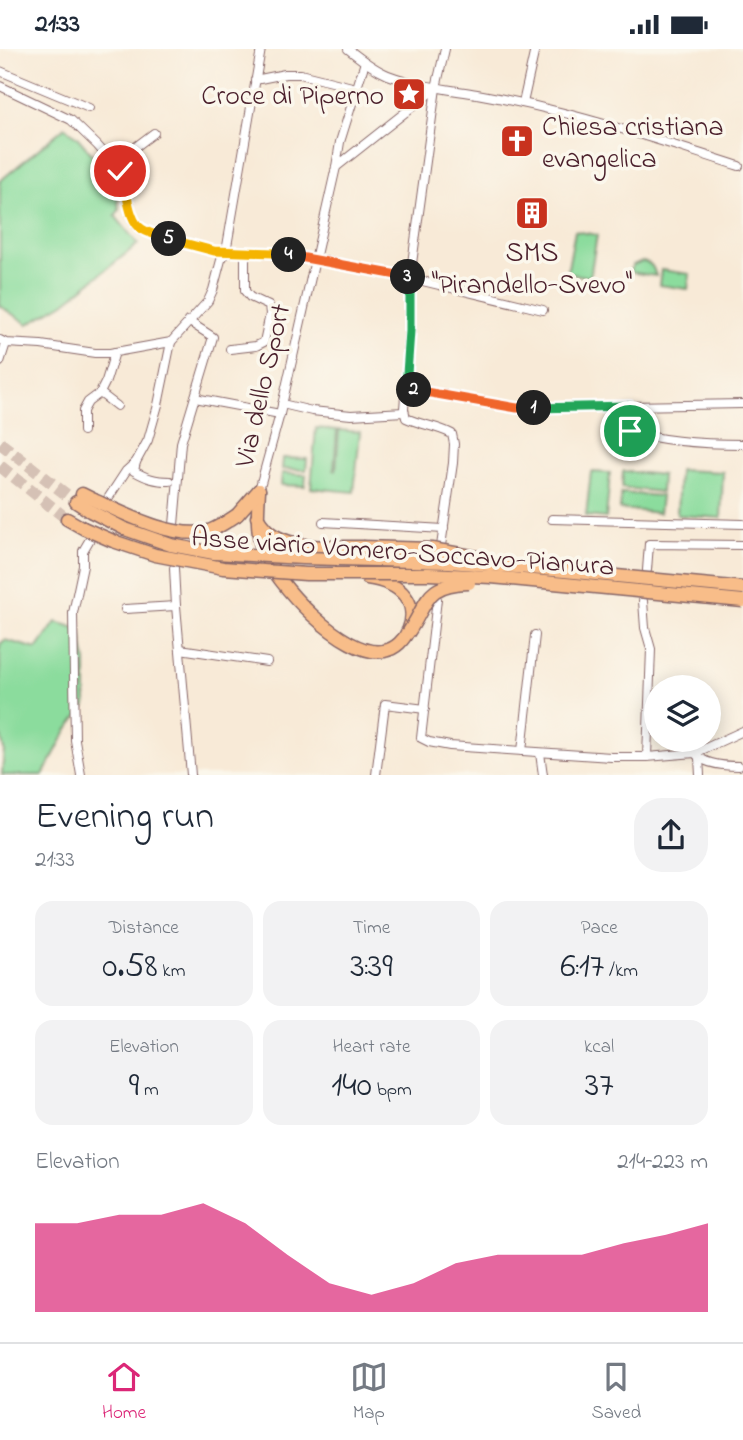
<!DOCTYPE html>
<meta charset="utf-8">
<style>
body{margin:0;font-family:"Indie Flower",sans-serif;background:#f2f2f3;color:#1f2937;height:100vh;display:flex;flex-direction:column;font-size:26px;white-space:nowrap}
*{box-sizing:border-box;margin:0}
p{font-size:23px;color:#747a83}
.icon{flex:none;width:38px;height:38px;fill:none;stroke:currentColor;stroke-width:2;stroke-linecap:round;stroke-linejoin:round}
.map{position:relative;height:726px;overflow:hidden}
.side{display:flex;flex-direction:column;background:#fff;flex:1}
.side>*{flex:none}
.controls{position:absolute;left:644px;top:626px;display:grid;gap:14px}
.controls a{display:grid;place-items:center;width:77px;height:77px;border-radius:50%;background:#fff;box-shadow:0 4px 18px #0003;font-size:35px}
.pin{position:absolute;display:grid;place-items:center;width:60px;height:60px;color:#fff;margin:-30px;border:4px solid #fff;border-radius:50%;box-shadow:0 2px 7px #0007}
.km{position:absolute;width:35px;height:35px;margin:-18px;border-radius:50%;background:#222;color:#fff;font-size:19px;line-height:35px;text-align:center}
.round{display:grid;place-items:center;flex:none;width:74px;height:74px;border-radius:28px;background:#f2f2f3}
.overview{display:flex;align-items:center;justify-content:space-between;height:119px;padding:0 35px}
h1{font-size:38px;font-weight:600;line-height:52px}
.stats{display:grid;grid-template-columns:repeat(3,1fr);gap:10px;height:119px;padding:7px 35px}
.stats div{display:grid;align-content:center;border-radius:18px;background:#f2f2f3;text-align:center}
.stats b{font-size:35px;font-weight:600}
.stats small{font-size:19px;font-weight:400}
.stats p{font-size:19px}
.chart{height:196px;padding:14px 35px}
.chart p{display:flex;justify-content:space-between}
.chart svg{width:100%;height:126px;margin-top:7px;fill:#db2777;opacity:.7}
.status{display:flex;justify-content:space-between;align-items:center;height:49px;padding:0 35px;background:#fff;direction:ltr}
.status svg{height:19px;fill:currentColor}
.tabs{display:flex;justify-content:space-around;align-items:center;height:98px;border-top:2px solid #e0e1e3;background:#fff;font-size:19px;color:#747a83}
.tabs a{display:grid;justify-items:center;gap:4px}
.tabs .on{color:#db2777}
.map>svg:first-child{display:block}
</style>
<div class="status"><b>21:33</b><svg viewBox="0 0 49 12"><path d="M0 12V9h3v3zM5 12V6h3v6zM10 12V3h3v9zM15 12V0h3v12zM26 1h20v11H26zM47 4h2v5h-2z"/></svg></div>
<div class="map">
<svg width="743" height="726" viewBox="0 0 743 726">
<rect width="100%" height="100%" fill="#fbf7ec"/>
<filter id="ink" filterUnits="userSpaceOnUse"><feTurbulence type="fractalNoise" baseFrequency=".0143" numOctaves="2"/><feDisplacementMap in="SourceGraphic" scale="14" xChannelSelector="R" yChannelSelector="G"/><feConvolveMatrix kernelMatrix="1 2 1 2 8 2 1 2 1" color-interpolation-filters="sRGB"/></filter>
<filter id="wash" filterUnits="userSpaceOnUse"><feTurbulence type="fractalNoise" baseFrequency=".00686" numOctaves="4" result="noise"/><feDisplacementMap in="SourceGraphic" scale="28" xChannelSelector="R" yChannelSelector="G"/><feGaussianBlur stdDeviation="1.57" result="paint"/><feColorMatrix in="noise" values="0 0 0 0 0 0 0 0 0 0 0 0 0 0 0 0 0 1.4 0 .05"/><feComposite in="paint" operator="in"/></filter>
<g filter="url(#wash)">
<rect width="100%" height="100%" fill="#f8ead7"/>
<g fill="#8bdc9d" stroke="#6a7e64" stroke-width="2">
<path d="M65,78l13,11 37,43 4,29 -4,6 23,28 -74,59 -36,21 -28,-18v-125z"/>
<path d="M575,182l22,4 -7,42 -23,-4z"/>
<path d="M642,212c10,2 11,6 14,15l-27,-4 4,-7z"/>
<path d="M661,221l29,4 -2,15 -29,-4z"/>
<path d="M316,379l21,2 -3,40h2l3,-40 21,2 -6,60 -43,-4z"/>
<path d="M283,409l24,1 -1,11 -24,-1z"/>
<path d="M679,421l44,2 -2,46 -44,-3z"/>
<path d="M623,422l39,4 -1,17 -39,-4z"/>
<path d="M591,423l19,1 -4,45 -20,-2z"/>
<path d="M282,424l24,2 -1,11 -24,-1z"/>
<path d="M621,444l40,3 -2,17 -39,-4z"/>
<path d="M56,573l24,7 6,32v45l-20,26 -23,43h-41l2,-25 -4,-19v-87l5,-4 32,9z"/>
</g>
</g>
<g filter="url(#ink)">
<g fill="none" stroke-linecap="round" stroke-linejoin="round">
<g stroke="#d5c1b5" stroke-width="12" stroke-dasharray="12 6" stroke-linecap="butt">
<path d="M0,394l76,59"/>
<path d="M0,417l67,53"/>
</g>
<g stroke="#876667" stroke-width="10">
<g id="minor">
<path d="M348,0c13,10 25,20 40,26 29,11 59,14 89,19 28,5 56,11 83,18 61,15 119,35 179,54"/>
<path d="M0,22l89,37"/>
<path d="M255,31l30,-6h15l56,14"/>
<path d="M0,37l71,34 26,25 23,26 5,10 7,36 4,7 5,5 15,6 58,16 60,2 40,6 96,19 133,32"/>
<path d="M523,54l12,-54"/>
<path d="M113,115l41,-31"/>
<path d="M336,118l100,-79"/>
<path d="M0,291l6,3 35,2 54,8h15l61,-11 37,-41 5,-11 8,-30 5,-8 35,-203"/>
<path d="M230,300l26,-3 8,-4 6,-28 -1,-8 -19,-9 -5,-6v-39"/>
<path d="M0,313l6,-19"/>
<path d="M406,339l111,20 226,-4"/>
<path d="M100,344l17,13"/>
<path d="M195,349l85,16"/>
<path d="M282,355l30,7 39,4 53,-3"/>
<path d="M630,357v25c33,11 79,13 113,13"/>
<path d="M83,382v-20l5,-9 12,-9 6,-12 9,-29"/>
<path d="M136,413l-2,9c12,7 21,10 36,10"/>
<path d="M259,441l21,-76 56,-247 4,-25 25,-80"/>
<path d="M107,451l19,-29 10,-9 12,-22 10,-35 13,-63"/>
<path d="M552,470l191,5"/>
<path d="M323,473l121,7"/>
<path d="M174,476l7,-82 32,-106 -25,-16"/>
<path d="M441,497l12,-83 1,-19 -2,-10c-15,-8 -31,-9 -46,-16l-2,-9 6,-78v-53l26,-190 9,-39"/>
<path d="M174,519l2,38 15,169"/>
<path d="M647,521l2,-26 94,1"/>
<path d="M437,550l-16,139 8,4 21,4 161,11h36l48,-4 48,-22"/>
<path d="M643,552l2,27 6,21 -4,108"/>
<path d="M125,560l51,-3"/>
<path d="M180,600l87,13"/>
<path d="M522,702l13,-116"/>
<path d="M540,704l3,22"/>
<path d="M695,704c8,11 30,13 44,13"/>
<path d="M699,709l1,17"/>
<path d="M81,726l-6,-35 -2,-127 10,-47v-15l7,-12"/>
<path d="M376,726l9,-71 40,5"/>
</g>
</g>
<g stroke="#876667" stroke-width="15">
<g id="highway">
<path d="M259,441c-1,20 -3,39 3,58 11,34 83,111 122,103 23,-4 36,-36 21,-55 -9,-12 -24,-16 -38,-18"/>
<path d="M82,445l12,6"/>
<path d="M76,453l14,9"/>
<path d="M237,466l22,-25"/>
<path d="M257,468c3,5 7,10 10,13 21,20 69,17 96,17"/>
<path d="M67,470l16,9"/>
</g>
</g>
<use href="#minor" stroke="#fff" stroke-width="8"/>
<use href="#highway" stroke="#f8bd89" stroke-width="12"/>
<g stroke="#876667" stroke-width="15" stroke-linecap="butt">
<g id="highway-bridge">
<path d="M94,451c31,14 80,40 115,31 11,-4 19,-10 28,-16"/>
<path d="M90,462l35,18 46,16 43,8 88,5 147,4 94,7 200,19"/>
<path d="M83,479l30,13 42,14 68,13 83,6h123l62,3 252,24"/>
<path d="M363,498l69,2 45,8"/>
<path d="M408,584c21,-31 16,-49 61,-50"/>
</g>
</g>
<use href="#highway-bridge" stroke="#f8bd89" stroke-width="12"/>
</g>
</g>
<g fill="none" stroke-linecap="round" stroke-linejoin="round" filter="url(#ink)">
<g stroke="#fff" stroke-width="14">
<path id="split-1" d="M534,359l96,-2v25"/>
</g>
<g stroke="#fff" stroke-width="14">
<path id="split-2" d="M414,341l103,18h17"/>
</g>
<g stroke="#fff" stroke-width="14">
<path id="split-3" d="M408,228l2,1v53l-4,57 8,2"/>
</g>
<g stroke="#fff" stroke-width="14">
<path id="split-4" d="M289,206l119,22"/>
</g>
<g stroke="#fff" stroke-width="14">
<path id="split-5" d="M169,190l45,12 60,2 15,2"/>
</g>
<g stroke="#fff" stroke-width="14">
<path id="split-6" d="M120,122c8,16 7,50 22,58 8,5 18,7 27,10"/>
</g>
<use href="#split-1" stroke="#22a559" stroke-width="9"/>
<use href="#split-2" stroke="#f0652b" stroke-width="9"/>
<use href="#split-3" stroke="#22a559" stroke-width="9"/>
<use href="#split-4" stroke="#f0652b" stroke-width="9"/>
<use href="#split-5" stroke="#f5b400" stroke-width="9"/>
<use href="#split-6" stroke="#f5b400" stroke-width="9"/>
</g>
<defs>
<g id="sight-square" transform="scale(1.75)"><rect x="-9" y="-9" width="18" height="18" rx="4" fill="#c8321e" stroke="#fbf7ec"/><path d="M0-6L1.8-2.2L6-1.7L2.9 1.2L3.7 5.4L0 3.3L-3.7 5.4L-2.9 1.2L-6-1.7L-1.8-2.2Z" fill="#fff"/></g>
<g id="church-square" transform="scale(1.75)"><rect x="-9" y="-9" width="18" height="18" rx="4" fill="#c8321e" stroke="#fbf7ec"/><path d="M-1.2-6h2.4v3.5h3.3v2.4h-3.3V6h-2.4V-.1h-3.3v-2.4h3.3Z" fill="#fff"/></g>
<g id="building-square" transform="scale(1.75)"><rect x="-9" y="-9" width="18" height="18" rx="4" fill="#c8321e" stroke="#fbf7ec"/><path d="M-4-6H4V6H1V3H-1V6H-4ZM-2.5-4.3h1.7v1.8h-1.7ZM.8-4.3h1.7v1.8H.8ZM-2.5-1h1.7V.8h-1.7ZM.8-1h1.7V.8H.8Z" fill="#fff"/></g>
</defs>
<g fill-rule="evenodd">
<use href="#sight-square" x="409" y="45"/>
<use href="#church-square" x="517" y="92"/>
<use href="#building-square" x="532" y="164"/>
</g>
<g text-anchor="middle" stroke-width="7" stroke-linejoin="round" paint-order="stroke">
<g font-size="28" fill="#4a1f2b" stroke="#fbf7ec" text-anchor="end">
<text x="384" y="55">Croce di Piperno</text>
<text x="542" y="86" text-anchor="start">Chiesa cristiana<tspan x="542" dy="32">evangelica</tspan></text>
<text x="532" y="212" text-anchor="middle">SMS<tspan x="532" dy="32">"Pirandello-Svevo"</tspan></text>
</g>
<g font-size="28" fill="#4a1f2b" stroke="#fbf7ec">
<text transform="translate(261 336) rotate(-77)" y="10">Via dello Sport</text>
<text transform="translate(403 501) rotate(4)" y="10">Asse viario Vomero-Soccavo-Pianura</text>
</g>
</g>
</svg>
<div class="controls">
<a><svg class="icon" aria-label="layers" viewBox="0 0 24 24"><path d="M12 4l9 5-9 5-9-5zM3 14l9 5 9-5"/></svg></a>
</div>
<div class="pin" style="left:630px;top:382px;background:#1e9e55"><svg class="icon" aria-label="arrive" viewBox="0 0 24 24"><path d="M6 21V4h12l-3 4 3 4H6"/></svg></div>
<div class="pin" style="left:120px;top:122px;background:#d93025"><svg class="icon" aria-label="check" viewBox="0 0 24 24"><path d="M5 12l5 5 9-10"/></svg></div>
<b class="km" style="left:534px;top:359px">1</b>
<b class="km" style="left:414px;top:341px">2</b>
<b class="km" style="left:408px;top:228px">3</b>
<b class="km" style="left:289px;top:206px">4</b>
<b class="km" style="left:169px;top:190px">5</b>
</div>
<section class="side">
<div class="overview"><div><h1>Evening run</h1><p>21:33</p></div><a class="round"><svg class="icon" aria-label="share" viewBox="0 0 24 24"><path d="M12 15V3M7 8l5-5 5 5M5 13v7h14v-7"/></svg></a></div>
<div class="stats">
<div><p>Distance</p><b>0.58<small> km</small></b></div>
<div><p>Time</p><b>3:39</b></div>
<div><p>Pace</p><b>6:17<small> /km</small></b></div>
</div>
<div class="stats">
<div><p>Elevation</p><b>9<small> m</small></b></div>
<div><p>Heart rate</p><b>140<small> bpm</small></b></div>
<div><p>kcal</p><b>37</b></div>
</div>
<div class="chart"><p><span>Elevation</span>214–223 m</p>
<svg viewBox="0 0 160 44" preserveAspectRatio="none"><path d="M0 44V13L10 13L20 10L30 10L40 6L50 13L60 24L70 34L80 38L90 34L100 27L110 24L120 24L130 24L140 20L150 17L160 13V44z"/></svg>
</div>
</section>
<nav class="tabs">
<a class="on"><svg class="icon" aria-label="home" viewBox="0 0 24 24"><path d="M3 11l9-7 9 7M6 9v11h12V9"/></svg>Home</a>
<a><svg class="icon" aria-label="map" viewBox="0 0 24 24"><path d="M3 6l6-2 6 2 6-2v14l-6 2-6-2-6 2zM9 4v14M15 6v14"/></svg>Map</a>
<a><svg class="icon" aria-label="saved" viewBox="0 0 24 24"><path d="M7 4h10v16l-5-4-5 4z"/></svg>Saved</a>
</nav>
